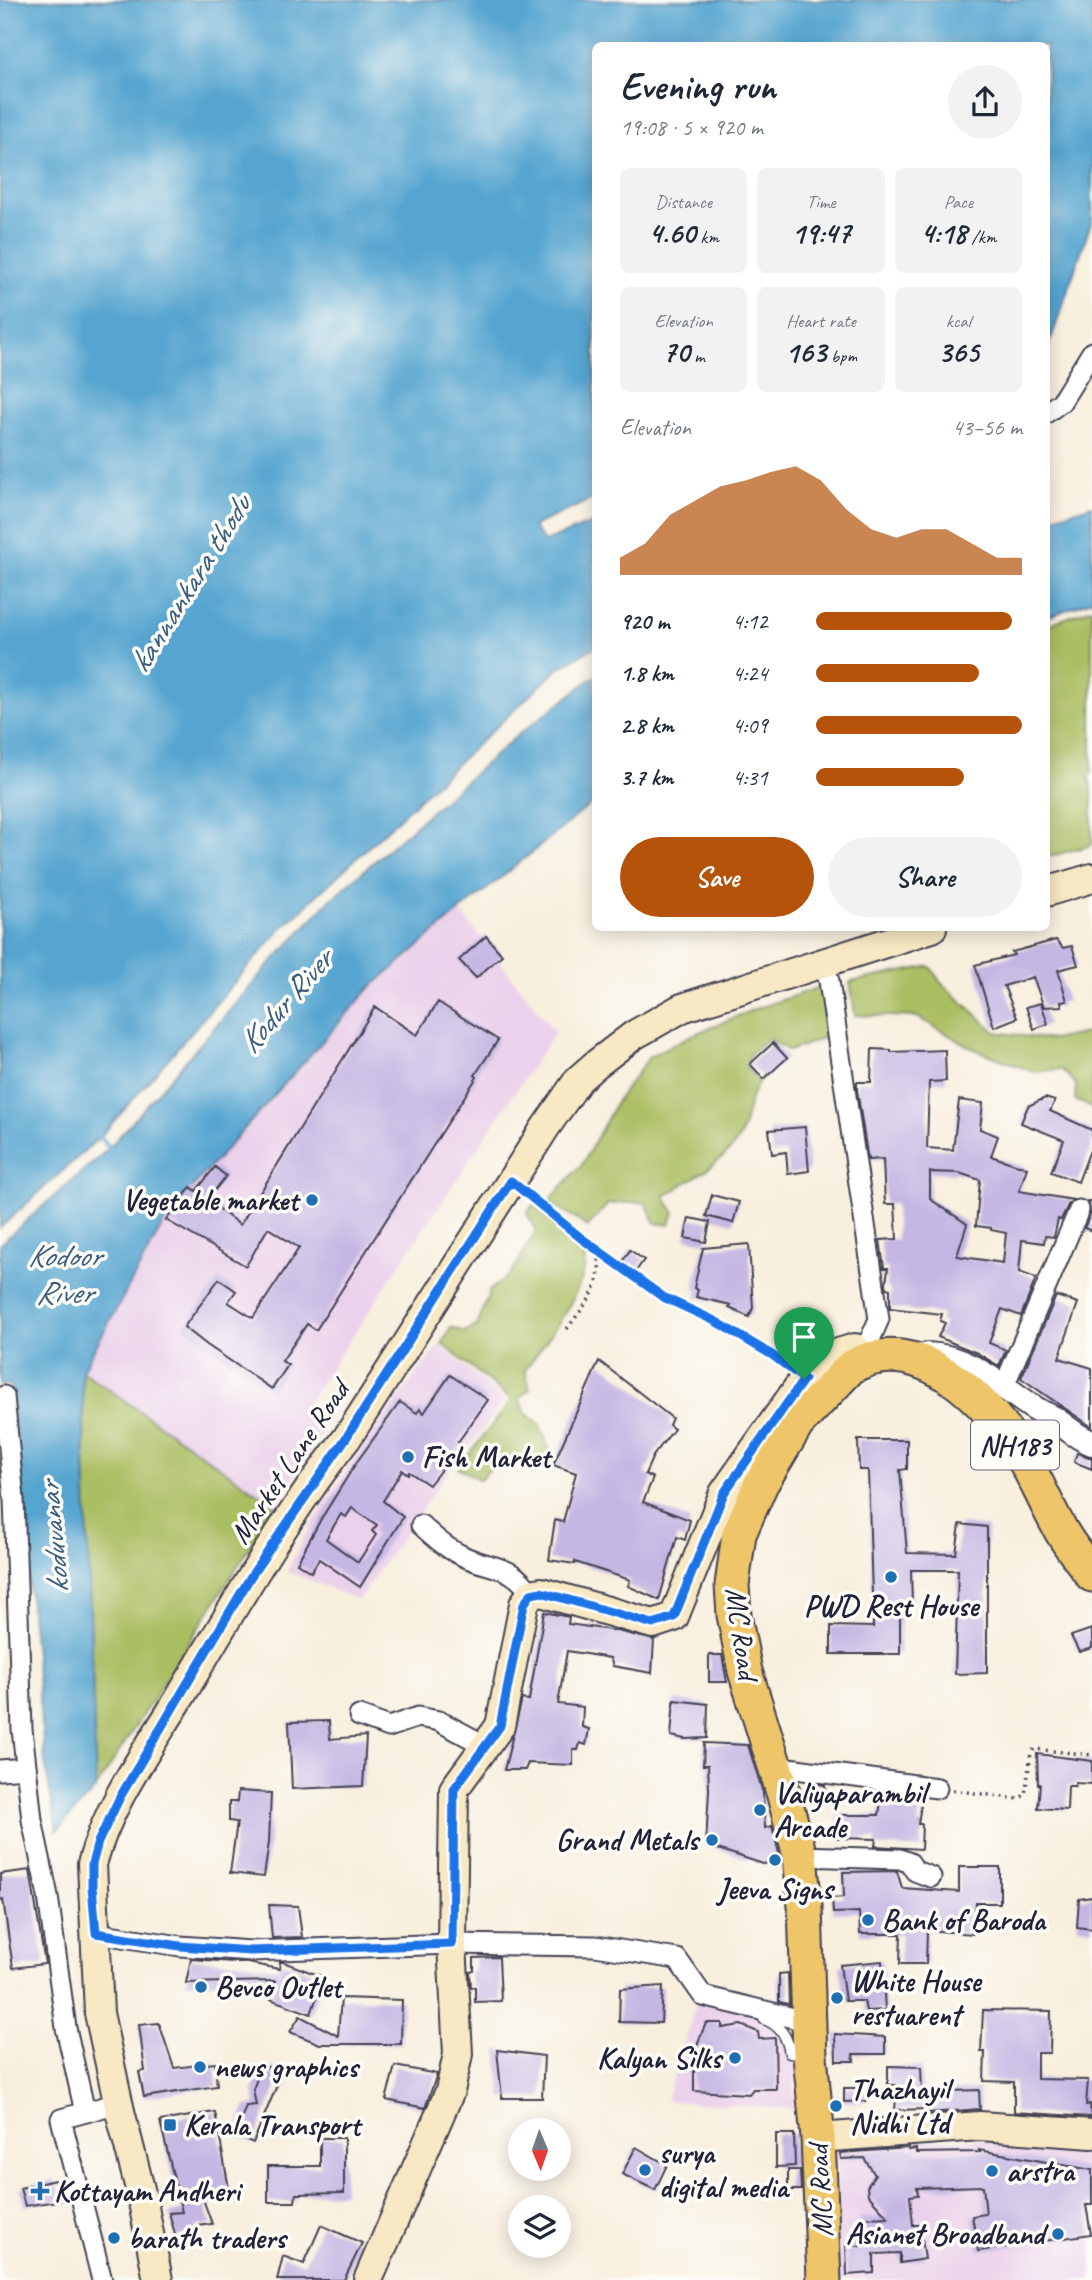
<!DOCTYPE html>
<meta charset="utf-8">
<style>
body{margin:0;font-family:Caveat,sans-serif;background:#f2f2f3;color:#1f2937;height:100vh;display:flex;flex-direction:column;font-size:26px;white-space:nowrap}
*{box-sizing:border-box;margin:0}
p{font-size:23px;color:#747a83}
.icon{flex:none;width:38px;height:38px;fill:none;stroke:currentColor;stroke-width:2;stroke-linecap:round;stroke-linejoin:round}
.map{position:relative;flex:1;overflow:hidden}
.sheet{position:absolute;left:592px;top:42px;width:458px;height:889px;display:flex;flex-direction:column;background:#fff;border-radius:10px;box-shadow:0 4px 18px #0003}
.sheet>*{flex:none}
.needle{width:46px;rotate:178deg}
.tools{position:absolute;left:508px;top:2118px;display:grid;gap:14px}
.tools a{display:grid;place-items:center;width:63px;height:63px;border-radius:50%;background:#fff;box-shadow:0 4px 18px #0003;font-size:35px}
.pin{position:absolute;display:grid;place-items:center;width:60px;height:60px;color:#fff;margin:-72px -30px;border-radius:50% 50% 50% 0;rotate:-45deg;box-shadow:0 0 7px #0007}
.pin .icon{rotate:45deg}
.round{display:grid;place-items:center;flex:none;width:74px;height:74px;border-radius:37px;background:#f2f2f3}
.overview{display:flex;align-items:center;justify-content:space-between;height:119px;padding:0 28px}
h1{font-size:38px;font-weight:700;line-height:52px}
.stats{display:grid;grid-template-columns:repeat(3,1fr);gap:10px;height:119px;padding:7px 28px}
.stats div{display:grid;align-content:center;border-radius:10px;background:#f2f2f3;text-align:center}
.stats b{font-size:30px;font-weight:700}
.stats small{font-size:19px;font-weight:400}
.stats p{font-size:19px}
.chart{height:196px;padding:14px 28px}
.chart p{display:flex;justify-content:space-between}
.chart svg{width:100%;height:126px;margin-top:7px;fill:#b45309;opacity:.7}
.cta{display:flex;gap:14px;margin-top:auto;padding:14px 28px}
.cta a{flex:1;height:80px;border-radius:42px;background:#b45309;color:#fff;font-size:28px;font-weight:700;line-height:80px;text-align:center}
.cta a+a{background:#f2f2f3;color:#1f2937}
ul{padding:0 28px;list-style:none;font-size:23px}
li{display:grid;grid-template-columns:112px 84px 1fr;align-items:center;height:52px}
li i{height:18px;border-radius:9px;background:#b45309}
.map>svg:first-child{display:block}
</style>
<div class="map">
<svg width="1092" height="2280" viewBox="0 0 1092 2280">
<rect width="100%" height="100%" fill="#fdfcf7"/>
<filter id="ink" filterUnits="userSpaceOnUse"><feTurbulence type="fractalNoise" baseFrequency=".0143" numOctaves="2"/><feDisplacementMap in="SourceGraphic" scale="14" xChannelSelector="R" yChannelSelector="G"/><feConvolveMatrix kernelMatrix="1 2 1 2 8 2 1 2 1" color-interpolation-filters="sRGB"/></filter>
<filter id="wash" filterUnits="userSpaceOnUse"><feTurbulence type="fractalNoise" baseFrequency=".00686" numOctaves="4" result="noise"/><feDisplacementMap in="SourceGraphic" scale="28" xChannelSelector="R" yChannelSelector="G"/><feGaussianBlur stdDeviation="1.57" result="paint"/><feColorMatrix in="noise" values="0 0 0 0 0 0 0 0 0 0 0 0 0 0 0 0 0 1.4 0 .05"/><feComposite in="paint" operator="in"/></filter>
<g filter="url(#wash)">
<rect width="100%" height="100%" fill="#f8efde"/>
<g fill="#ebd1eb">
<path d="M460,911l95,121 -254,381 23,17 -48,76 -194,-135 88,-159 199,-223z"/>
<path d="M439,1345l66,56 -62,78 -85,121 -71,-29 17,-34 65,-101z"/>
<path d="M698,1998l68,17 30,17 -2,77 -128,-8z"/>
<path d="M1035,2138l57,13v129h-254l-2,-138z"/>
</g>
<g fill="#aabe62" stroke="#66704e" stroke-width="2">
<path d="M1092,608v166l-4,1 4,13v57l-45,12v-232z"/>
<path d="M930,966l11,17 55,49 56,8 40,-8v76l-17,-8 1,-16 -15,-15 -27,3 -62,-24 -55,-31 -62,-2 -5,-33z"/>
<path d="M823,986l8,49 -42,16 -20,-12 -19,15 -4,14 13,14c-12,19 -11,33 -18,52 -11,26 -53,47 -77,62l10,16 -4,13 -14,-2 -11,-21 -37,2 -20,23 -39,-26 34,-38 35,-64 32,-43 40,-20 65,-27z"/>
<path d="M533,1205c11,11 42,34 49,45 16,26 -41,98 -57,120l5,19 -11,10 7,14 14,12 12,31 -12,7c-33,-10 -38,-9 -60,17l-22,-12 54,-68 -70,-56 9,-17 13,5 13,-6 13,-36 21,-16 25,-43 -9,-18z"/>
<path d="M82,1371l194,135 -180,282z"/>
</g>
<g fill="#57a5d0" stroke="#3c6486" stroke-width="2">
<path d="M0,0h1092v220l-45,131 -1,-305h-451v452l-62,28 11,16 51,-20v125l-36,21 -278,261 -180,207 -101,92z"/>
<path d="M1092,505v95l-45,17v-98z"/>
<path d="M595,676v125l-135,110 -91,78 -199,223 -88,159 14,417 -39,43 -12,-68 -35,-379 -10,2v-142l108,-95 164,-187 55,-59 192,-169z"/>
</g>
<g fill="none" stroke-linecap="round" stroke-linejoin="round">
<path stroke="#57a5d0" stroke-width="5" d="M98,1133l15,20"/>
</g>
<g id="blocks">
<g fill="#c5b7e3" fill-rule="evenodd">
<path d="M486,936l16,19 -26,23 -17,-18z"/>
<path d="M1056,940l7,8 9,-2 6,19 -20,5 9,31 -6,1 1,4 -18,1 -11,-30 -29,9 13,32 -23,9 -19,-62 39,-10 -2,-3z"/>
<path d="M438,1002l60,38 -23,35 2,2 -161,253 -9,-6 -25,37 6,4 -16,24 -65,-44 -23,-18 35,-48 17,12 -8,11 25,16 46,-70 -31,-20 -22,38 -80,-46 25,-33 5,4 19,-24 11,9 -19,24 33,25 135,-218 42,28z"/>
<path d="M1041,1003l7,21 -14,5 -8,-22z"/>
<path d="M773,1043l14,15 -23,21 -14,-15z"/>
<path d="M872,1049l19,1v2l54,-2 1,31 -17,1 -2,66 26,2 6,-50 24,3 -3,26 18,7 -7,20 36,12 -8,23 54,9 -5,5 -7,15 -3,-1 -4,18 -9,-1 -1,7 -22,-3 -3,32 17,6 -15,38 -19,-7 -13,34 17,7 -7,16 -22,-13 -39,-16 7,-14 -5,-2 2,-7 -52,-6v-19l-3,-1 -1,-4 2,-16h-4l-4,-28 17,-1 -2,-35h-10l-2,-45 -15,1 -11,-70v-8h14zM930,1172l29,1 21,7 -4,46 15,2v2l15,3 -3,30 -46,-7 10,-32 -37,-25z"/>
<path d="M1045,1098l10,3 -5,10 42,19v15l-14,37 -27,-10 13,-32 -43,-17 7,-17z"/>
<path d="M805,1127l4,44 -21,3 -2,-22 -14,2 -3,-24z"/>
<path d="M712,1195l27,7 -6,21 -27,-7z"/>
<path d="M1088,1202h4v29l-8,-3 6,-14z"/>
<path d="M689,1218l21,4 -4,20 -21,-4z"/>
<path d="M749,1244l4,64 -4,9 -20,-9 2,-3 -35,-8 2,-7 -4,-2 9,-40z"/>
<path d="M630,1250l14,10 -8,11 -14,-9z"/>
<path d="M1056,1296l22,7 -19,55 33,10v59l-71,-49z"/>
<path d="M599,1361l73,57 -3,7 5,4 -21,27 -8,18 8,4 -10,24 47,18 -5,20 -8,-3 -18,63 -31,-14 2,-6 -55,-18v2l-26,-4 6,-40 8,2 13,-49 -23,-8z"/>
<path d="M450,1375l38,25 -30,42 3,2 -32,41 -20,-13 -1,2 -6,-4 -19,31 20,16 -43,70 -41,-28 -8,13 -14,-9 24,-44 35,-56 44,-61 17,11 3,-4 4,4zM352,1508l25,17 -5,6 4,4 -18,27 -32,-23 15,-25 5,3z"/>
<path d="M858,1440h49v29l-7,1 7,83 49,1 4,-30 27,3v146l-32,1 3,-104h-47l1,34h-12v50h-69v-28l42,1 -5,-157h-9z"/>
<path d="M1077,1453l15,5v11l-18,-7z"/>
<path d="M544,1612l25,5 -1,7 49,7 37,9 -2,33 -39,-7 -3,-8 -43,-7 -9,53 25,3 -1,20 7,2 -3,16 -6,-2 -2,7h-5v15l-45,-2 -3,7h-21l18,-71 7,1z"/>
<path d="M1092,1629v19l-13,4 -8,-16z"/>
<path d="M709,1655h13l5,27h-18z"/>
<path d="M674,1700l34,4 -1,34 -22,1 -14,-3z"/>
<path d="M329,1721l1,18 36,-3 -3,50 -71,3 -3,-67z"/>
<path d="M704,1743l44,2 15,48 2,35 7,-2 9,35 -18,3 -57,-19 3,-55 -1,-25h-5z"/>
<path d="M1037,1754l55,7v23l-17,-1v3h-7l-1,24 -29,-2 2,-24h-2z"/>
<path d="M809,1783l16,2 1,11 -16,1z"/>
<path d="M238,1791l33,2 -2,49 -5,35 -34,-4 7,-51 -8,-1v-19h8z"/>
<path d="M882,1793l40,5 -4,26h4l-1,25 -46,-3 1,-7 -38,-1v-23h41z"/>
<path d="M959,1867h41v36h-24l-3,31 -46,-4 -1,34h-26l1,-30h-41l-1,-22 -26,1 -1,-15 12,-1 -1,-25 54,-1 5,17 57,4z"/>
<path d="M30,1870l15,94 -32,4 -10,-69 -3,1v-26z"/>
<path d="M1092,1897v32l-15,-2 2,-28z"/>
<path d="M269,1905l29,1 4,31 -30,1z"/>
<path d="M499,1957l2,44 -26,1v-15h-4l-1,-15 4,-1v-13z"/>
<path d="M191,1959l57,4 31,6 1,-7h3l41,15 -13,37 -41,-15 5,-18 -89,2z"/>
<path d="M882,1961l3,49 -19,1 -2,-10h-19l-5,-36z"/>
<path d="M788,1973l1,31 -10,-2v-28z"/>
<path d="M663,1986l-2,37 -42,-1 1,-33z"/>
<path d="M341,1998l61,2 -1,44h-81l-30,-12 10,-16 38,20z"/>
<path d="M983,2010l68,1 -1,42h-13v26l51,1 -2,25 4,-1 1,13 -77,-5v-30l-30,-1 1,-29h-4z"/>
<path d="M159,2023l15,45 41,-5 2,23 -73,11 -5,-25 6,-1 -6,-46z"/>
<path d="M706,2023h16v5l19,-3 17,7 1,7 16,-1 1,51h-23l-4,5 -55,-3v-39z"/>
<path d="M835,2034l50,3v17h-32l1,7h-18z"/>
<path d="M497,2050l47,6 -2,42h-40z"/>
<path d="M262,2066l21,5 -30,72 -18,-8 11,-29 10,-1 -3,-16z"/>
<path d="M395,2066l42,8 -12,34 -39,-8z"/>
<path d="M888,2066l33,1 1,25 57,-2 1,19 -52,4v-4l-33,1 2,-25h-9z"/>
<path d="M844,2088h22v13l-22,1z"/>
<path d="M215,2112l15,82 -27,5 9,25 -15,2v5l-21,6 -7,-24 13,-1 -22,-91z"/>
<path d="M776,2134h18l1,32 -19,1z"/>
<path d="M320,2138h24v55l-48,1 -1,8h-27v-36h52z"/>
<path d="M636,2147l31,18 -12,25 -33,-16z"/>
<path d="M909,2148v2l7,-1v4l64,-1 -1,-2 113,20v35h-6l5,29 -113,17 -6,-35 14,-2 -3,-28 -66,2 1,7 -8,1 3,29h7l5,34 -25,4v-10l-26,1v19l-27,2 -1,-30 14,1 -1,-28 29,-1 -20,-22 -1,-8 8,-12 -11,-17 -23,1 -1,-6z"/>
<path d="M788,2170h12l1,20h-13z"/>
<path d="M55,2180l9,20 -39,6 -5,-18z"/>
<path d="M321,2225l41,18 -18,37h-67l6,-24 21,8z"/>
</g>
</g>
</g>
<g filter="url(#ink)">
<use href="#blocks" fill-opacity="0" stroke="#424153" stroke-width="2"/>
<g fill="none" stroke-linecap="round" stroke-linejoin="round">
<g stroke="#424153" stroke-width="13">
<path id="service" d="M764,2019c16,6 23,17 26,34l16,2"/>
</g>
<g stroke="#424153" stroke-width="23">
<g id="minor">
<path d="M1046,413l15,-11 31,-50"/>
<path d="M823,961l6,20 50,338 -10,23 -14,6"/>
<path d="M1004,1386l75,-176"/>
<path d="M4,1396l10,103 8,230 10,91 16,76 18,132 19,84"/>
<path d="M421,1525c12,11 25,23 40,30 28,15 50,7 70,39"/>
<path d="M359,1716l30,11 29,-10 21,4 47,25"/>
<path d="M774,1766l163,22"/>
<path d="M0,1770l26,-2"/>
<path d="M800,1856l100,3 10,4 5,8 16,6"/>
<path d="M96,1933l84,13 71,5 201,-7 143,2 82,13 26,37 107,26"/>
<path d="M102,2280l-41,-161 57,-16"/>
</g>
</g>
<g stroke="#424153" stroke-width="28">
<path id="tertiary" d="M927,1355c42,1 76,33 110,55 6,4 13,6 19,10 13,9 20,17 36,23"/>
</g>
<g stroke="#424153" stroke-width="32">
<g id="secondary">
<path d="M1046,892l46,-14"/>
<path d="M818,2138l162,-12 112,8"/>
<path d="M158,2280l-16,-83 -22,-86 -21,-98 -7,-149c16,-60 55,-113 87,-165 53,-89 104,-179 168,-261l198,-310 34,-49 16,-14 39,-30 48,-27 250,-80"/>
<path d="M368,2280l82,-189 8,-37 -6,-110 2,-155 46,-63 24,-122 7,-10 10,-2 112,32 21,-7 50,-124 80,-114 21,-22 30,-9 5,14"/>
</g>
</g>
<g stroke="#424153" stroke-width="37">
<path id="trunk" d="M824,2280l-6,-142 -8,-82 -5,-149 -5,-51 -17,-64 -38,-121 -11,-56 -2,-30 7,-51 22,-50 36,-60 54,-57c68,-39 139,36 171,89 14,23 24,48 37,71 9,17 22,33 33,48"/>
</g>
<g stroke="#424153" stroke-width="3.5" stroke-dasharray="2 5" stroke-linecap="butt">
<path d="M527,1194l54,44 82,59 52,24 73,46"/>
<path d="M567,1329c20,-28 37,-41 31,-78"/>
<path d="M953,1790l65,9 7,-4 6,-42 3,-4 58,6"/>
</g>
<use href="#service" stroke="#fff" stroke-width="10"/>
<use href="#minor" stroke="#fff" stroke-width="19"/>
<use href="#tertiary" stroke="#fff" stroke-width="24"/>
<use href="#secondary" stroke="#f8e8c3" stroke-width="28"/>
<use href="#trunk" stroke="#eec569" stroke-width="33"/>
</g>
</g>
<g fill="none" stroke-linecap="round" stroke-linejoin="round" filter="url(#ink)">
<g stroke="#fff" stroke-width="14">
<path id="route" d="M511,1181l70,57 82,59 52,24 57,34 32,24 -80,114 -50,124 -21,7 -112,-32 -10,2 -7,10 -24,122 -46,63 -2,155 -201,7 -71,-5 -84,-13 -4,-47v-22l6,-22 22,-45 131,-221 95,-138z"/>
</g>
<use href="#route" stroke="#1a73e8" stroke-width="9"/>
</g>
<g fill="#1f6fb2" stroke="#fdfcf7" stroke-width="2.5">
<circle cx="312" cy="1200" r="7"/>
<circle cx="408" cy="1457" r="7"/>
<circle cx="891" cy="1577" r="7"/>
<circle cx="760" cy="1810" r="7"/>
<circle cx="712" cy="1840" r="7"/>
<circle cx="775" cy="1860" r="7"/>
<circle cx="868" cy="1920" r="7"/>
<circle cx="201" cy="1987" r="7"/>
<circle cx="837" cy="1998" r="7"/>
<circle cx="735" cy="2058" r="7"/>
<circle cx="200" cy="2067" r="7"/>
<circle cx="836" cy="2106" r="7"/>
<rect x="163" y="2118" width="14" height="14" rx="3.5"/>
<circle cx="645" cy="2170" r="7"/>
<circle cx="992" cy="2171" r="7"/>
<path d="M36.5 2180.5h7v7h7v7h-7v7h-7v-7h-7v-7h7z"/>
<circle cx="1058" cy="2234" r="7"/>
<circle cx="114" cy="2238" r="7"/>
</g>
<g text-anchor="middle" stroke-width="7" stroke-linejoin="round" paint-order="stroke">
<rect fill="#fdfcf7" stroke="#646373" stroke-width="2" x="971" y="1420.5" width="88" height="49" rx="5"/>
<g font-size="28" font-weight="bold" fill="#22223b">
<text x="1015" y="1455">NH183</text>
</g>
<g font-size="30" font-weight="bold" fill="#22223b" stroke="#fdfcf7" text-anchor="start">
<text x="298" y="1210" text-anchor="end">Vegetable market</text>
<text x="422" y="1467">Fish Market</text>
<text x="891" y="1616" text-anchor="middle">PWD Rest House</text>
<text x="774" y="1803">Valiyaparambil<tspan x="774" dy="34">Arcade</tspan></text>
<text x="698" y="1850" text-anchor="end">Grand Metals</text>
<text x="775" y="1899" text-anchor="middle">Jeeva Signs</text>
<text x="882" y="1930">Bank of Baroda</text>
<text x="851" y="1991">White House<tspan x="851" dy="34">restuarent</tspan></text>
<text x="215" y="1997">Bevco Outlet</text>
<text x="721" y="2068" text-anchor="end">Kalyan Silks</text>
<text x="214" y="2077">news graphics</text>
<text x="850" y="2099">Thazhayil<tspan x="850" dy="34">Nidhi Ltd</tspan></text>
<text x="184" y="2135">Kerala Transport</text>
<text x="659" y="2163">surya<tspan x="659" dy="34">digital media</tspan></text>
<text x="1006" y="2181">arstra</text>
<text x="54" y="2201">Kottayam Andheri</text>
<text x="1044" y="2244" text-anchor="end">Asianet Broadband</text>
<text x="128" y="2248">barath traders</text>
</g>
<g font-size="30" fill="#22223b" stroke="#fdfcf7">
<text transform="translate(289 1462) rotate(-56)" y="10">Market Lane Road</text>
<text transform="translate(742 1633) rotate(82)" y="10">MC Road</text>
<text transform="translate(820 2191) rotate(-93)" y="10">MC Road</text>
</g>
<g font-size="32" font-style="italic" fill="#3a5d7e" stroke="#fdfcf7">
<text transform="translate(189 584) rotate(-58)" y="11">kannankara thodu</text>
<text transform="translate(285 1001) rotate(-49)" y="11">Kodur River</text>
<text x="64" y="1266">Kodoor<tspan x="64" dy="37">River</tspan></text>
<text transform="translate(53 1538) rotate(-95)" y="11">koduvanar</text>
</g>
</g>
</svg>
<div class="tools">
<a><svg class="needle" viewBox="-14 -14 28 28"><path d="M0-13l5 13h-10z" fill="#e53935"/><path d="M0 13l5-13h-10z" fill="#747a83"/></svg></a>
<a><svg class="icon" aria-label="layers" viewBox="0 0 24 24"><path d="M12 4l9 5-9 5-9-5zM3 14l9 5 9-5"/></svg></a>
</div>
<div class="pin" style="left:804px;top:1379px;background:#1e9e55"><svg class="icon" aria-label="arrive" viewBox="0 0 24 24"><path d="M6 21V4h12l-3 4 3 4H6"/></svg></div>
<section class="sheet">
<div class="overview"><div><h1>Evening run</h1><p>19:08 · 5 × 920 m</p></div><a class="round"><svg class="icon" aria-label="share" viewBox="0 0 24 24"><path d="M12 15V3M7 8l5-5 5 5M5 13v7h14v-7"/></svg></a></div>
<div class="stats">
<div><p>Distance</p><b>4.60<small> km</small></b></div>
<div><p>Time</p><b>19:47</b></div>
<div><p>Pace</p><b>4:18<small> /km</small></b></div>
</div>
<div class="stats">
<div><p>Elevation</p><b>70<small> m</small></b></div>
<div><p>Heart rate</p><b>163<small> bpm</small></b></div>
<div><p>kcal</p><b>365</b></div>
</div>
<div class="chart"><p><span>Elevation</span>43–56 m</p>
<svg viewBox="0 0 160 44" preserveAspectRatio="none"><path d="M0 44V38L10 33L20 23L30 18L40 13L50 11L60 8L70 6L80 11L90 21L100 28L110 31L120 28L130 28L140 33L150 38L160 38V44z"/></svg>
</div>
<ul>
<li><b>920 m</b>4:12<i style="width:95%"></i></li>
<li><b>1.8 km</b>4:24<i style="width:79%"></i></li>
<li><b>2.8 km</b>4:09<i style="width:100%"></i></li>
<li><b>3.7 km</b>4:31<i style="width:72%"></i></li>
</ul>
<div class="cta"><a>Save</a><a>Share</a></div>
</section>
</div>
